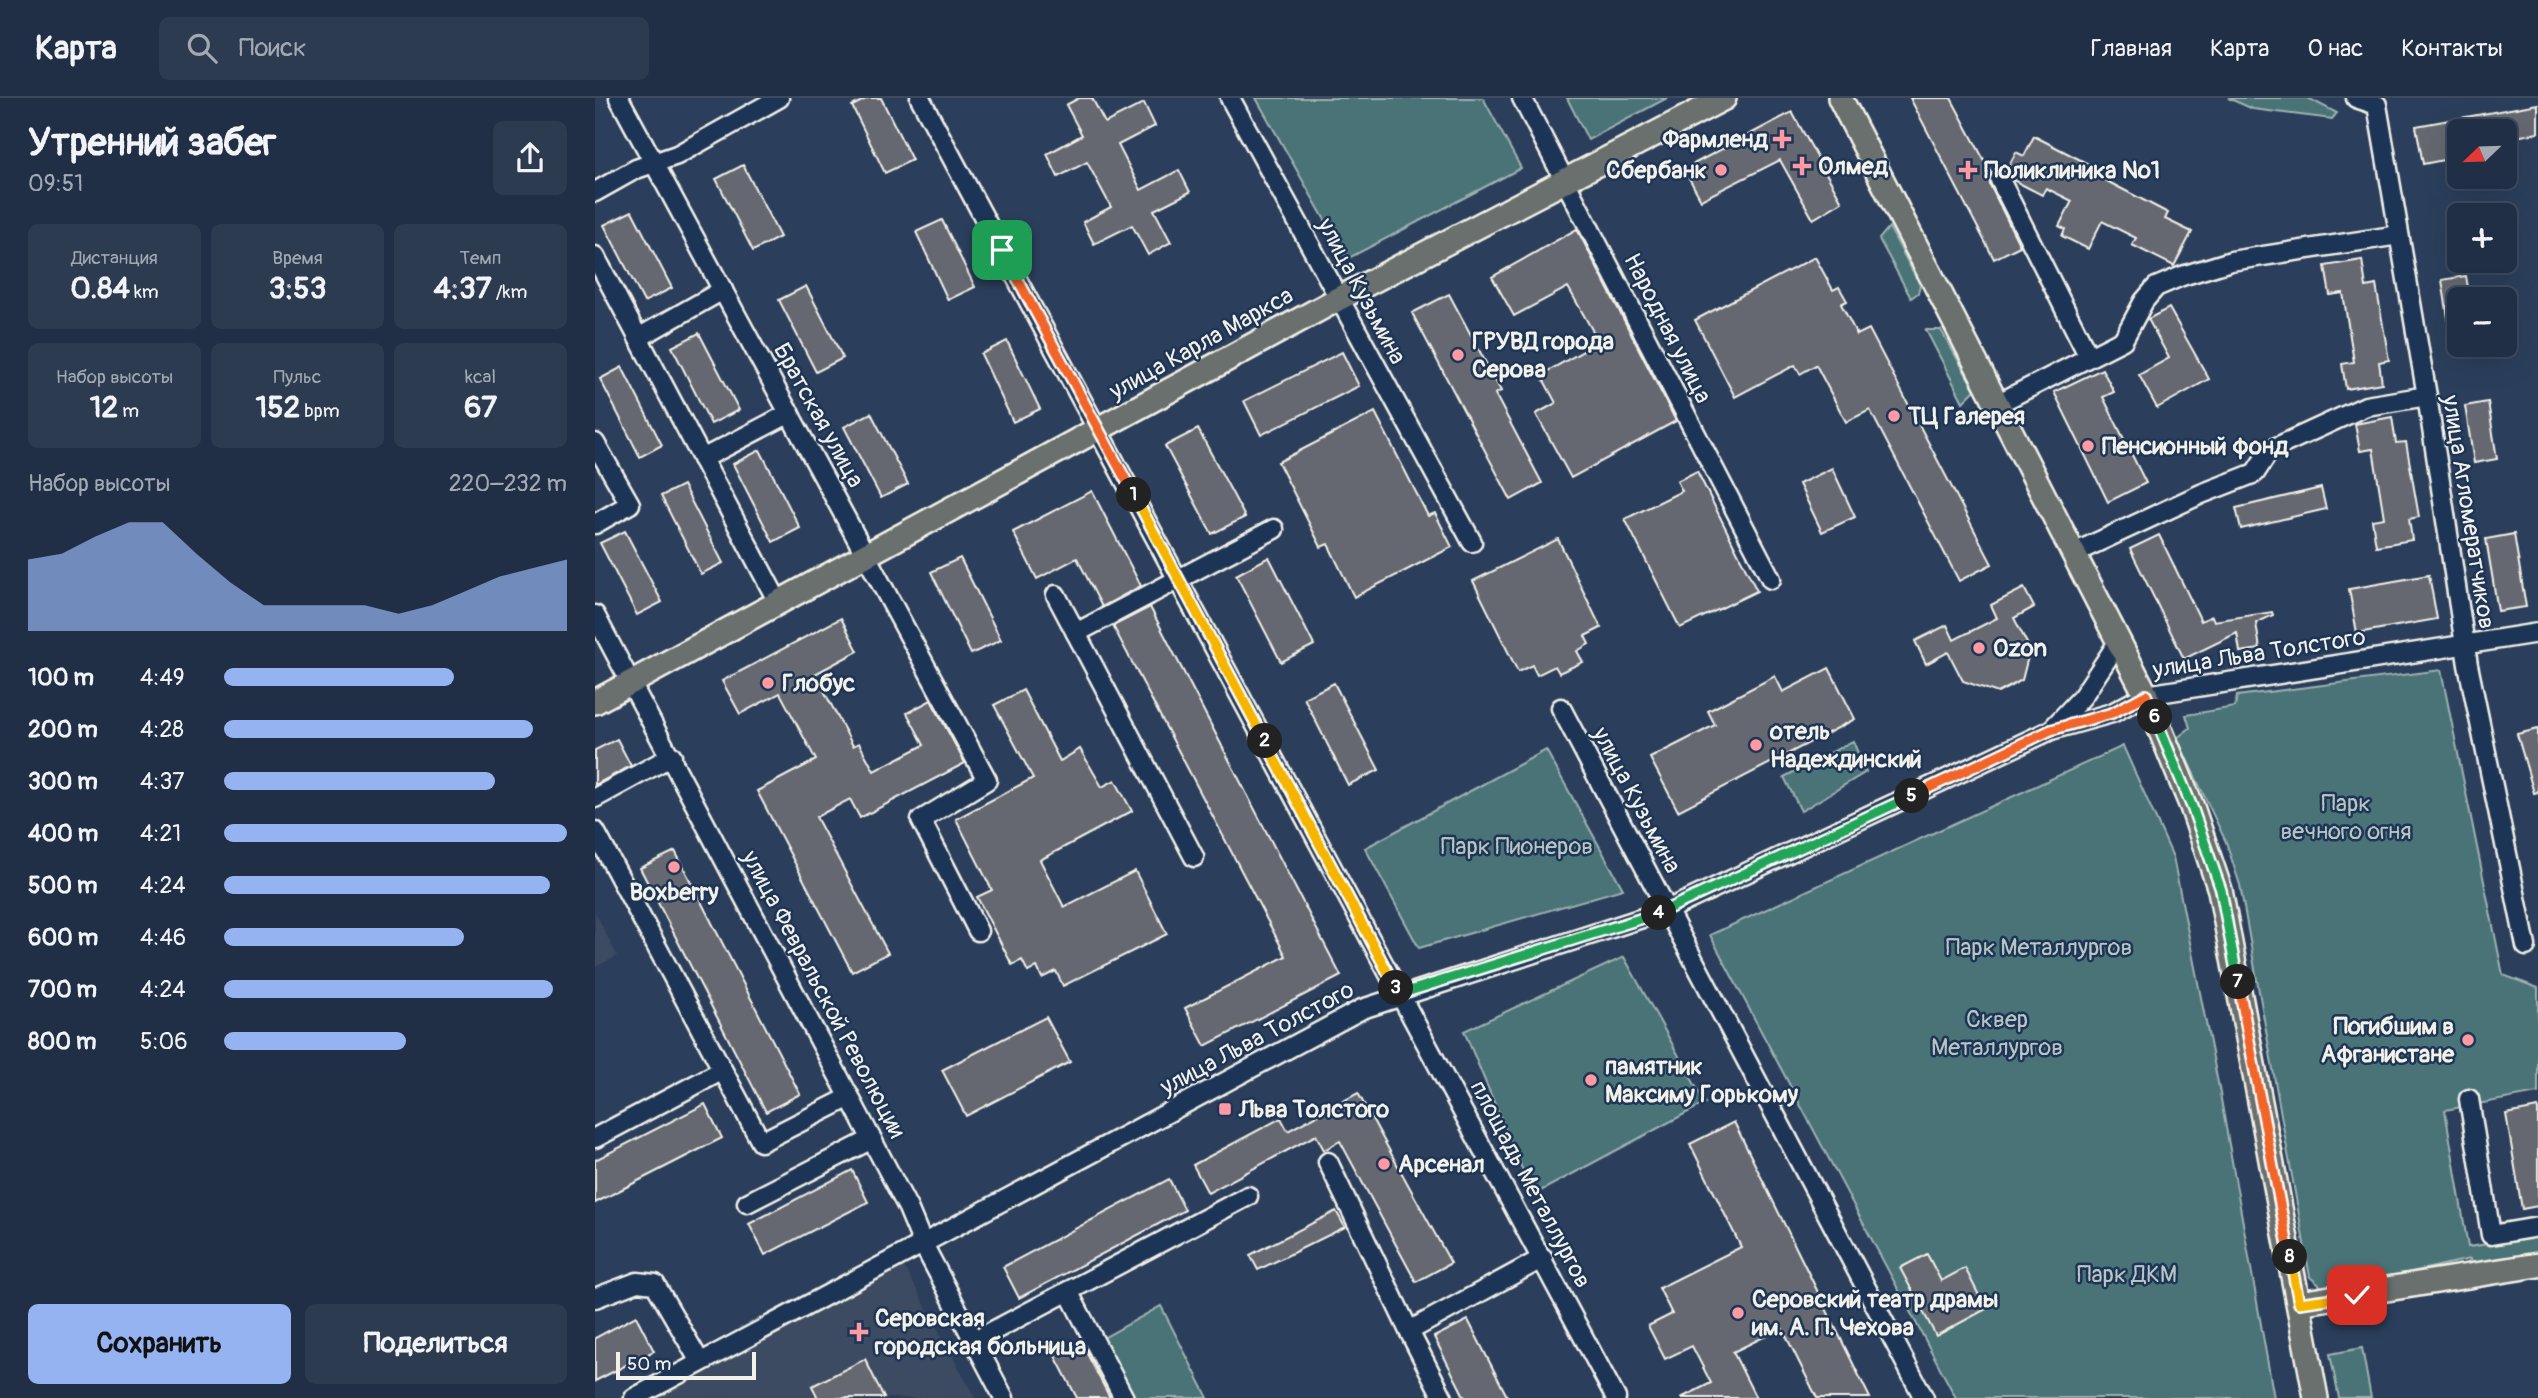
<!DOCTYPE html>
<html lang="ru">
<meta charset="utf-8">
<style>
body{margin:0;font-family:Pangolin,sans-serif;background:#2d3b50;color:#f1f3f6;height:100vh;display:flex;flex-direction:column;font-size:26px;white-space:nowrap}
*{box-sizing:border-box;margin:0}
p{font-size:23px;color:#a2a9b3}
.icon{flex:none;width:38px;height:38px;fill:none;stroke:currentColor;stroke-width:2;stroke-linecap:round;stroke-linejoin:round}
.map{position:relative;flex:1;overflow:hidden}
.panel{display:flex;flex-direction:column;background:#202f45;width:595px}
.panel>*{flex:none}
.needle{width:46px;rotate:247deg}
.fabs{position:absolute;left:1852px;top:21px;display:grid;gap:14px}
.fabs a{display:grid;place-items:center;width:70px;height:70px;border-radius:10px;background:#202f45;box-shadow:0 7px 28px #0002,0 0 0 2px #3d4a5e;font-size:35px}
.scale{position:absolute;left:21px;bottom:18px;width:140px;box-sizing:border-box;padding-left:7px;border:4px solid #f4f1e8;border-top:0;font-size:19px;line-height:24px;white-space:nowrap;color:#f4f1e8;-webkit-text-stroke:5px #1d3557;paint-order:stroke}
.pin{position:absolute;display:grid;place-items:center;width:60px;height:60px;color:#fff;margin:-30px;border-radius:14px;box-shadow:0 4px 10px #0006}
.km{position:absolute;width:35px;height:35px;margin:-18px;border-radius:50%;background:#222;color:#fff;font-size:19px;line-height:35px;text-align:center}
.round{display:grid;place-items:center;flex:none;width:74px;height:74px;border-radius:10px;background:#2d3b50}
.summary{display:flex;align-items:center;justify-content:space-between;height:119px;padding:0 28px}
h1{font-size:38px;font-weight:800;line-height:52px}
.figures{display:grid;grid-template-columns:repeat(3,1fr);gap:10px;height:119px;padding:7px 28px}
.figures div{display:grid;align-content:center;border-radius:10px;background:#2d3b50;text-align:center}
.figures b{font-size:30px;font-weight:800}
.figures small{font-size:19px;font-weight:400}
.figures p{font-size:19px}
.chart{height:196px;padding:14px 28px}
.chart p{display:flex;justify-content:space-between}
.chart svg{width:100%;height:126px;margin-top:7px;fill:#95b2f1;opacity:.7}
.cta{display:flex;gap:14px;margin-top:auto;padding:14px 28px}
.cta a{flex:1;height:80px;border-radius:10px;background:#95b2f1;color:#111;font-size:28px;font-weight:800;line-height:80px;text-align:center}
.cta a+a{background:#2d3b50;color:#f1f3f6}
ul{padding:0 28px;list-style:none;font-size:23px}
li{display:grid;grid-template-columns:112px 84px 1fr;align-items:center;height:52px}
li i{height:18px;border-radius:9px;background:#95b2f1}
header{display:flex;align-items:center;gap:42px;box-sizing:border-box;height:98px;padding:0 35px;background:#202f45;border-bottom:2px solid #3d4a5e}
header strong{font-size:33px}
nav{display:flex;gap:38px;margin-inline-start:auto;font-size:24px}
.search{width:490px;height:63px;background:#2d3b50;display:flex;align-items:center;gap:18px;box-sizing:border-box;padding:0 24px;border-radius:10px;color:#a2a9b3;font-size:26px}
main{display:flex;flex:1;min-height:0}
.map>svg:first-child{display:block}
</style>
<header>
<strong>Карта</strong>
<div class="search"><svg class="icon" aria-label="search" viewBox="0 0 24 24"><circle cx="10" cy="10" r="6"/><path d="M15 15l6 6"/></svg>Поиск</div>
<nav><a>Главная</a><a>Карта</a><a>О нас</a><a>Контакты</a></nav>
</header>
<main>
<section class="panel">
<div class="summary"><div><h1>Утренний забег</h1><p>09:51</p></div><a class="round"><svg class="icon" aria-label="share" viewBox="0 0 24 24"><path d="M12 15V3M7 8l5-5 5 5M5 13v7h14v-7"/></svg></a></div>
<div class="figures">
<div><p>Дистанция</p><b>0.84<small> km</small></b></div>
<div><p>Время</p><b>3:53</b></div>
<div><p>Темп</p><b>4:37<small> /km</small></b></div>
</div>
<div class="figures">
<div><p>Набор высоты</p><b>12<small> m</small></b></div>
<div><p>Пульс</p><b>152<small> bpm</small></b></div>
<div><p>kcal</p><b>67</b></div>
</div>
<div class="chart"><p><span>Набор высоты</span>220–232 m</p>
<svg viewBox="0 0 160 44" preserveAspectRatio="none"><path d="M0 44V19L10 17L20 11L30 6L40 6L50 17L60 27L70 35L80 35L90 35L100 35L110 38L120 35L130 30L140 25L150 22L160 19V44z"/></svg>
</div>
<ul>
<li><b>100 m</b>4:49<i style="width:67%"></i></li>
<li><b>200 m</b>4:28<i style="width:90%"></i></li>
<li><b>300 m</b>4:37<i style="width:79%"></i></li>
<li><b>400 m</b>4:21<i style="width:100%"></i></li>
<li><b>500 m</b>4:24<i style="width:95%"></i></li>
<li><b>600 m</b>4:46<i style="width:70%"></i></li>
<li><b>700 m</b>4:24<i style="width:96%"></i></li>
<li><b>800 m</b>5:06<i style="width:53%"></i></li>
</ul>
<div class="cta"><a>Сохранить</a><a>Поделиться</a></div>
</section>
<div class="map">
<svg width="1943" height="1300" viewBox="0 0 1943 1300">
<rect width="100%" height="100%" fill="#2b3f5c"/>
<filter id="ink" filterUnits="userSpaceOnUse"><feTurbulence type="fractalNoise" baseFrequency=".0143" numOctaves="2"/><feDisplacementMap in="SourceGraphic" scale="14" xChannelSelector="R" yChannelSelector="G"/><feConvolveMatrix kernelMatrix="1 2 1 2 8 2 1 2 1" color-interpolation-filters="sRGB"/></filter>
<g filter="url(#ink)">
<g fill="#3c4b62">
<path d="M0,814l22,44 -22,11z"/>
<path d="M309,1168l71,132h-323z"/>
</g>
<g fill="#4a7377" stroke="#9fb2b0" stroke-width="2">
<path d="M661,0h227l38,70 -174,91z"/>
<path d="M972,0h100l-79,42z"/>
<path d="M1633,0h80l29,15 -5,6 -79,-10z"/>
<path d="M1294,129l31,58 -2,8 -7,5 -32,-59z"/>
<path d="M1331,232h15l34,60 -12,12z"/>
<path d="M1846,572l62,305 35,13v105l-93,17 23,137 70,-11v19l-67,11 -1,-7 -144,32 -16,-14 -70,-392 -14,-43 -49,-104 13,-10 -4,-13 49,-8 2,-11z"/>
<path d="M1258,643l13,31 -65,39 -17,-34z"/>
<path d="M1528,648l50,111 46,231 55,310h-318l-246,-463z"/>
<path d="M951,652l77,139 -204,59 -54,-100z"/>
<path d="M1029,859l81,146 -172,92 -69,-164z"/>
<path d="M566,1208l47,92h-80l-30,-57z"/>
<path d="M1767,1250l9,50h-32l-9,-44z"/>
</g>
<g fill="#65686f" stroke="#f4f1e8" stroke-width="2">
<path d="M273,0h13l31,62 -27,13 -33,-67z"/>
<path d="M484,0h13l13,25 39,-20 11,23 -37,19 23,45 38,-20 11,22 -36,18 17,32 -23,13 -16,-30 -38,19 -11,-22 28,-15 -24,-45 -29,15 -11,-23 35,-19 -16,-30z"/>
<path d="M1315,0h41l40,75 -1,12 30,61 -26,13z"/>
<path d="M1943,6v29l-34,6v-8h-45v26l-36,7 -7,-38z"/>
<path d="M1197,14l50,90 -29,17 -33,-59 -79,40 -17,-31z"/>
<path d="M1439,38l68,35 -3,6 69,36 -3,6 27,13 -18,34 -42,-21 4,-7 -34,-17 -14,28 -26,-13 3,-7 -6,-3 13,-25 -26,-13 -4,7 -29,-15 -7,-9 10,-19 8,4z"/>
<path d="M148,67l37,72 -27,14 -37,-72z"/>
<path d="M37,113l40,77 -28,14 -40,-77z"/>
<path d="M347,122l33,67 -27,13 -32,-68z"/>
<path d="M982,131l99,192 -105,57 -35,-64 20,-11 -15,-28 58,-33 -31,-55 -54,29 -22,-39z"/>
<path d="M1220,159l18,33 6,-3 8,14 -6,3 16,31 12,-6 123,235 -33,17 -89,-171 -24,12 -30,-57 -16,9 -5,-9 -60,32 -40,-77z"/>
<path d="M1767,162l4,27 10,-2 13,75 -10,2 3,21 -36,6 -4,-25 12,-2 -11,-69 -13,2 -5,-29z"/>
<path d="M1871,178l4,23h-11v30l-9,1 -8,-50z"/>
<path d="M211,188l37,72 -27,14 -37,-72z"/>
<path d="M854,196l52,97 -6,3 47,89 -31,17 -99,-187z"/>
<path d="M1574,210l40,71 -52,29 -18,-33 30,-17 -21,-39z"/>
<path d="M104,235l40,77 -28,14 -39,-77z"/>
<path d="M412,243l33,68 -27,13 -32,-68z"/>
<path d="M747,254l17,34 -98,49 -17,-34z"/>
<path d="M27,269l40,78 -22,12 -40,-78z"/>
<path d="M1507,271l12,23 -11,5 43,86 -38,19 -54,-110z"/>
<path d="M1893,304l9,57 -23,4 -9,-57z"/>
<path d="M780,314l53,104 7,-3 17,34 -98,50 -26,-53 -7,3 -43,-85z"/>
<path d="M276,315l37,71 -27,14 -37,-71z"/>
<path d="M1797,319l4,26 10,-1 13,75 -10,2 3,21 -36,6 -4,-26 12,-2 -11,-69 -13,2 -5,-27z"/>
<path d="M603,331l47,88 -33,17 -47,-88z"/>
<path d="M165,352l40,78 -27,14 -40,-78z"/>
<path d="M1237,370l23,49 -33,15 -23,-48z"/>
<path d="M1102,373l60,120 -77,37 -55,-109 57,-28 -5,-10z"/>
<path d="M88,387l40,78 -22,11 -40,-78z"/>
<path d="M1726,390l5,21 -85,20 -5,-21z"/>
<path d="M497,393l49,95 -39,21 -25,-49 -40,21 -24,-47z"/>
<path d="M30,433l37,71 -25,13 -37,-72z"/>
<path d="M1919,436l12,73 -28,4 -12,-72z"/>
<path d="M1564,437l42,86 11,-5 2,5 58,-9 1,3 -17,8 4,26 -20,3 -3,-19 -53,26 -54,-110z"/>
<path d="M963,441l43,89 -16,8 4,8 -12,7 6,11 -24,11 -4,-7 -18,9 -5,-10 -14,7 -45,-91z"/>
<path d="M674,459l45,88 -33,17 -45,-87z"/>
<path d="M365,460l41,82 -30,14 -40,-82z"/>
<path d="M1834,477l8,44 -80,14 -8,-44z"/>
<path d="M1429,490l10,19 -20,11 16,31 -8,31 -24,13 -35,-12 -15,-29 -22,12 -11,-23 32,-16 7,15 43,-22 -6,-13z"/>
<path d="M555,509l191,369 -136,70 -20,-38 101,-52 -173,-330z"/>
<path d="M246,520l17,33 -43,23 38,72 6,-3 15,28 50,-26 -17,-32 24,-13 34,63 -105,55 -10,-19 -34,18 72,136 -36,19 -95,-181 59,-31 -36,-67 -40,21 -18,-33z"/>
<path d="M1234,570l26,51 -177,92 -28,-53 65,-33 -7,-14 67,-35 8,16z"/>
<path d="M739,585l45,87 -31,15 -44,-87z"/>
<path d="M428,592l37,71 20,-12 22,38 13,-7 17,31 -92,49 24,47 71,-36 32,63 -104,52 -7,-15 -14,7 -5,-11 -9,5 -6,-12 -10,5 -35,-68 15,-7 -36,-71 77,-41 -39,-73z"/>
<path d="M1943,631v63l-4,1 -17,-59z"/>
<path d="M22,641l14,27 -36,19v-35z"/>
<path d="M80,753l125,243 -34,18 -126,-244z"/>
<path d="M451,919l24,45 -104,54 -24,-46z"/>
<path d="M763,995l93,170 -35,19 -76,-141 -16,9 -8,-15 -108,58 -15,-28 88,-47 7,13z"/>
<path d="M110,1006l17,34 -127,65v-43z"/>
<path d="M1943,1010v98l-16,3 -16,-95z"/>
<path d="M1139,1024l74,150 62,126h-53l-35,-70 -49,24 23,46h-75l30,-15 -19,-37 -27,13 -17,-33 24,-12 -13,-26 82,-41 -51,-103z"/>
<path d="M257,1072l16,32 -103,53 -16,-31z"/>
<path d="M574,1081l16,31 -166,88 -16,-31z"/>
<path d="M741,1113l9,16 -87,43 -8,-15z"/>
<path d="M1332,1156l14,27 24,-13 21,41 -50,27 -36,-68z"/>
<path d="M41,1218l18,35 -59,30v-43z"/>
<path d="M873,1222l40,78h-43l-31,-61z"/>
<path d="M485,1242l30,58h-33l-23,-44z"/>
<path d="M270,1261l19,39h-66l-6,-12z"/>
</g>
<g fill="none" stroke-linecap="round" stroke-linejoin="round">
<g stroke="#f4f1e8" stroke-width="23">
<g id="minor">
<path d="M24,0l368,682 -66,40 57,111"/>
<path d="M325,0l696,1300"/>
<path d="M635,0l242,444"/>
<path d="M927,0l249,481"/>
<path d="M1761,0l21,7 50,291 41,269 58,281"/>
<path d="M1405,82l89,177"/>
<path d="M0,94l41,-23 41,-14 102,-57"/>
<path d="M0,158l183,346"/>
<path d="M43,240l85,-48"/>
<path d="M1402,306l126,-64 21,-39 12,-14 26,-11 49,-15 168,-26"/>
<path d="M0,345l35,61 -35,20"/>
<path d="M107,361l88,-46"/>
<path d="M1477,456l129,-60 54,-21 15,-23 96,-44 61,-10"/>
<path d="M461,497l138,262"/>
<path d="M0,517l313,593 15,36 81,154"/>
<path d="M481,535l198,-104"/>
<path d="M966,610l363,690"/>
<path d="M1456,632l31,-33 35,-53"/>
<path d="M0,700l77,-42"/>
<path d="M0,733l166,311 89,-45"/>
<path d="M1874,1001l22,136 47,-8"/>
<path d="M0,1040l126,-67"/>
<path d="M733,1064l81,169"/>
<path d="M152,1105l125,-64"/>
<path d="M473,1193l56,107"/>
<path d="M0,1200l42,-16 18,2 45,78"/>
<path d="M379,1243l274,-145"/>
<path d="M39,1300l728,-389 305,-99 384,-180 61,-17 34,-18 392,-62"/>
<path d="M848,1300l-34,-67 134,-73"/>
</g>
</g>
<g stroke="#f4f1e8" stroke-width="28">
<g id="major">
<path d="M1245,0l306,597 46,112 28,83 96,508"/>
<path d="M0,604l743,-403 386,-201"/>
<path d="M1704,1205l239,-38"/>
</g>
</g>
<use href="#minor" stroke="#1d3557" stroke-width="18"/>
<use href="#major" stroke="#6a706d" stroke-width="23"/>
</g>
</g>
<g fill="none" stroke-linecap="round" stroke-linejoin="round" filter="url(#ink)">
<g stroke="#fff" stroke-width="14">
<path id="split-1" d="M407,152l132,245"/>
</g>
<g stroke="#fff" stroke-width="14">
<path id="split-2" d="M539,397l131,246"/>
</g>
<g stroke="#fff" stroke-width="14">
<path id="split-3" d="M670,643l131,247"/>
</g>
<g stroke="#fff" stroke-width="14">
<path id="split-4" d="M801,890l4,6 259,-81"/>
</g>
<g stroke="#fff" stroke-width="14">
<path id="split-5" d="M1064,815l253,-117"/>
</g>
<g stroke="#fff" stroke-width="14">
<path id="split-6" d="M1317,698l139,-66 61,-17 34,-18 9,22"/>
</g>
<g stroke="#fff" stroke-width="14">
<path id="split-7" d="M1560,619l37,90 29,83 17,92"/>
</g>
<g stroke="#fff" stroke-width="14">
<path id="split-8" d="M1643,884l52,275"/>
</g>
<g stroke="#fff" stroke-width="14">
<path id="split-9" d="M1695,1159l9,46 58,-8"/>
</g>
<use href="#split-1" stroke="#f0652b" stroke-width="9"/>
<use href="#split-2" stroke="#f5b400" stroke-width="9"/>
<use href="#split-3" stroke="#f5b400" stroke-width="9"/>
<use href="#split-4" stroke="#22a559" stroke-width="9"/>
<use href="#split-5" stroke="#22a559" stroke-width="9"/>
<use href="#split-6" stroke="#f0652b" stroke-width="9"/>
<use href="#split-7" stroke="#22a559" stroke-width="9"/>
<use href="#split-8" stroke="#f0652b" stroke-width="9"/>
<use href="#split-9" stroke="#f5b400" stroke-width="9"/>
</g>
<g fill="#ff9aa2" stroke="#1d3557" stroke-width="2.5">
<path d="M1183.5 30.5h7v7h7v7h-7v7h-7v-7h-7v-7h7z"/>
<path d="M1203.5 57.5h7v7h7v7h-7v7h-7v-7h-7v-7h7z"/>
<circle cx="1126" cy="72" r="7"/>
<path d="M1369.5 61.5h7v7h7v7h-7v7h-7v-7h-7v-7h7z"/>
<circle cx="863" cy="257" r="7"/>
<circle cx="1299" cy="318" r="7"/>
<circle cx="1493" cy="348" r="7"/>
<circle cx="1384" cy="550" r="7"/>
<circle cx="173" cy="585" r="7"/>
<circle cx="1161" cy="647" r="7"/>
<circle cx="79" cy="769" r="7"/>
<circle cx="1873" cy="942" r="7"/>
<circle cx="996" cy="982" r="7"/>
<rect x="623" y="1004" width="14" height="14" rx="3.5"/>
<circle cx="789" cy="1066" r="7"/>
<circle cx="1143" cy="1215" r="7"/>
<path d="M260.5 1223.5h7v7h7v7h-7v7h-7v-7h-7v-7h7z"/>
</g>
<g text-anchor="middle" stroke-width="5" stroke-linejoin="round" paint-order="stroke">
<g font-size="24" font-weight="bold" fill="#f4f1e8" stroke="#1d3557" text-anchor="start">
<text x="1173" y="49" text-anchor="end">Фармленд</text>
<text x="1223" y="76">Олмед</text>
<text x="1112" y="80" text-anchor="end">Сбербанк</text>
<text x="1389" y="80">Поликлиника №1</text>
<text x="877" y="251">ГРУВД города<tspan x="877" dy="28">Серова</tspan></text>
<text x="1313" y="326">ТЦ Галерея</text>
<text x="1507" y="356">Пенсионный фонд</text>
<text x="1398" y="558">Ozon</text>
<text x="187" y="593">Глобус</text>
<text x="1175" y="641">отель<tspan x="1175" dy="28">Надеждинский</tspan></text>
<text x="79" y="802" text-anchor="middle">Boxberry</text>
<text x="1859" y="936" text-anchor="end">Погибшим в<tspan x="1859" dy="28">Афганистане</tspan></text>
<text x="1010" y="976">памятник<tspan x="1010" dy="28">Максиму Горькому</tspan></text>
<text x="644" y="1019">Льва Толстого</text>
<text x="803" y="1074">Арсенал</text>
<text x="1157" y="1209">Серовский театр драмы<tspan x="1157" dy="28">им. А. П. Чехова</tspan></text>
<text x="280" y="1228">Серовская<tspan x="280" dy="28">городская больница</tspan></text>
</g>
<g font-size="24" fill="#f4f1e8" stroke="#1d3557">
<text transform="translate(767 193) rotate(62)" y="8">улица Кузьмина</text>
<text transform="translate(1073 230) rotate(63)" y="8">Народная улица</text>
<text transform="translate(606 245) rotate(-29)" y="8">улица Карла Маркса</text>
<text transform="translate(224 317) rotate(61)" y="8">Братская улица</text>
<text transform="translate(1874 414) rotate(81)" y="8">улица Агломератчиков</text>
<text transform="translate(1664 555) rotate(-9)" y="8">улица Льва Толстого</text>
<text transform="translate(1042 702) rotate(62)" y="8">улица Кузьмина</text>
<text transform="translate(229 896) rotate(62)" y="8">улица Февральской Революции</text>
<text transform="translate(662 940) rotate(-28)" y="8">улица Льва Толстого</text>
<text transform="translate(936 1086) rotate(62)" y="8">площадь Металлургов</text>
</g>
<g font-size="24" fill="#b8c5c0" stroke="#1d3557">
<text x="1751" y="713">Парк<tspan x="1751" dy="28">вечного огня</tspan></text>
<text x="922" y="756">Парк Пионеров</text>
<text x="1444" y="857">Парк Металлургов</text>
<text x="1402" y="929">Сквер<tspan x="1402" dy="28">Металлургов</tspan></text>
<text x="1532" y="1184">Парк ДКМ</text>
</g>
</g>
</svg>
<div class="fabs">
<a><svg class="needle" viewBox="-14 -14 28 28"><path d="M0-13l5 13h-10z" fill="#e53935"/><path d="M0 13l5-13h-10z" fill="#a2a9b3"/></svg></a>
<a>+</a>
<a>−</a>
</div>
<div class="scale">50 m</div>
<div class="pin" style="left:407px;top:152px;background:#1e9e55"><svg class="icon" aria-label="arrive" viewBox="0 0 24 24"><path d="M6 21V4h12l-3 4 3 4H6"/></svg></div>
<div class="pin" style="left:1762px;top:1197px;background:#d93025"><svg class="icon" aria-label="check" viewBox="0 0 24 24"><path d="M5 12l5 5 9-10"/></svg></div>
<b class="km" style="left:539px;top:397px">1</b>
<b class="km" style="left:670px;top:643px">2</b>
<b class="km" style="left:801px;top:890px">3</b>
<b class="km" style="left:1064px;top:815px">4</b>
<b class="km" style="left:1317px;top:698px">5</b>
<b class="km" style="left:1560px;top:619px">6</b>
<b class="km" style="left:1643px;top:884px">7</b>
<b class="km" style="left:1695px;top:1159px">8</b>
</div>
</main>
